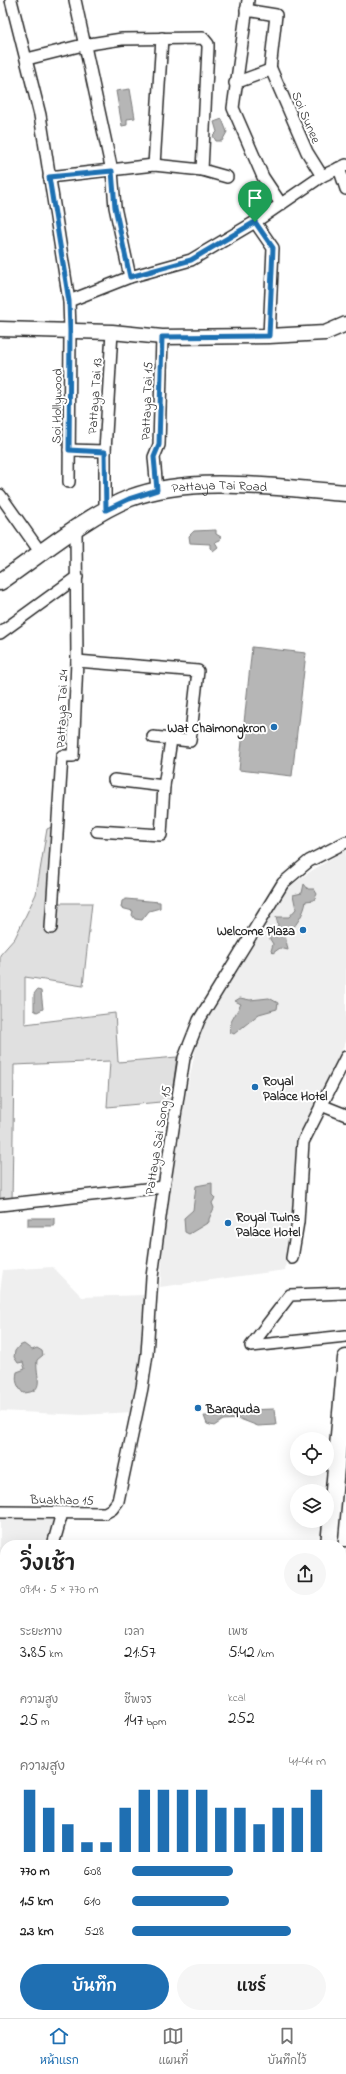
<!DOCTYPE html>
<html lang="th">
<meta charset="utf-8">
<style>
body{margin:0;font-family:"Indie Flower","Playpen Sans Thai",sans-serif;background:#f6f6f6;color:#222;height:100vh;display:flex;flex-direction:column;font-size:15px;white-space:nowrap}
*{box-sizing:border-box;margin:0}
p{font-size:13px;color:#767676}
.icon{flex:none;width:22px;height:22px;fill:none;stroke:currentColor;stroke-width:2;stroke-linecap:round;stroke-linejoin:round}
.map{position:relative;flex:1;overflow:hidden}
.panel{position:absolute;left:0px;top:1540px;width:346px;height:478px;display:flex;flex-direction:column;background:#fff;border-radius:16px 16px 0 0;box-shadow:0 4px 16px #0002}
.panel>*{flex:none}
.fabs{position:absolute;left:290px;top:1432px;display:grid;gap:8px}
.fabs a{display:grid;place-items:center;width:44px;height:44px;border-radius:50%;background:#fff;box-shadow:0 4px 16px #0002;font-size:20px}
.pin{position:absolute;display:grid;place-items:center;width:34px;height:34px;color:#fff;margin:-41px -17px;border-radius:50% 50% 50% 0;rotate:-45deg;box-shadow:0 0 4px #0007}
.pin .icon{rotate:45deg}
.round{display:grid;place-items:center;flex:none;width:42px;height:42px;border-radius:21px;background:#f6f6f6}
.summary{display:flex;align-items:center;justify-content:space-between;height:68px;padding:0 20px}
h1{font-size:22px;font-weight:600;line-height:30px}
.metrics{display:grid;grid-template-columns:repeat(3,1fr);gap:6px;height:68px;padding:4px 20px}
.metrics div{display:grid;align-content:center}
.metrics b{font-size:17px;font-weight:600}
.metrics small{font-size:11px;font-weight:400}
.metrics p{font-size:11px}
.chart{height:112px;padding:8px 20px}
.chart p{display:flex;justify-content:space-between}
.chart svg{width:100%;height:72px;margin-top:4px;stroke:#1f6fb2;stroke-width:6}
.primary-button{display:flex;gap:8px;margin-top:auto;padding:8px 20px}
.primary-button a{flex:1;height:46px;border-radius:24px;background:#1f6fb2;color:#fff;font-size:16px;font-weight:600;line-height:46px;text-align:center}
.primary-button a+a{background:#f6f6f6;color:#222}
ul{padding:0 20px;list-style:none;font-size:13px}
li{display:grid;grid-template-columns:64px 48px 1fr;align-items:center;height:30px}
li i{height:10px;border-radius:5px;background:#1f6fb2}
.tabs{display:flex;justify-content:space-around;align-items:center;height:56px;border-top:1px solid #e0e0e0;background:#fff;font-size:11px;color:#767676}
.tabs a{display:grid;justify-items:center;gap:2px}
.tabs .on{color:#1f6fb2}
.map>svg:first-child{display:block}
</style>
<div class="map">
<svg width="346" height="2018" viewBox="0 0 346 2018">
<rect width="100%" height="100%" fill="#fff"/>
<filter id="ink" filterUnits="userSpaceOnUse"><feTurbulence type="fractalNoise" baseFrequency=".025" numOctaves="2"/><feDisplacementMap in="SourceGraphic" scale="8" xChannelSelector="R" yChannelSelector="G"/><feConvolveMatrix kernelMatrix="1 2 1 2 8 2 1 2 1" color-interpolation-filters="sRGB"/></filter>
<g filter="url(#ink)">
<g fill="#efefef">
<path d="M346,850v192l-46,90 -3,37 -12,101 -125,17 9,-110 28,-135 6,-15 81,-136 27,-20z"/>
<path d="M53,1267l29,30 63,-2 -3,60 -10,57 -50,3 -82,-4v-119l3,-22z"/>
<path d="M0,1518l56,2 -6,25h-45v246l-5,1z"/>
<path d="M346,1812v64h-5v-58z"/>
<path d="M341,1909l5,1v52h-5z"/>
</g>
<path fill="#e0e0e0" stroke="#868686" d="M56,825l-6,78h42l-9,83 -58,-9v47l90,-11 3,49 59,-5 -6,44 -64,6 3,-46 -96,4 -2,137 -12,1v-248l15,-17 21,-44 11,-65z"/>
<g fill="#b6b6b6" stroke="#7e7e7e">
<path d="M130,89l5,29 -8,1v6l-5,1 -6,-35z"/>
<path d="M222,119l5,13 -5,9h-6l-3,-5 4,-4 -3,-10z"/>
<path d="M216,530v4l5,3 -1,3 -5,2 3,5 -5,4 -3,-3v-4l-20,-1 -1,-7 5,-5z"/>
<path d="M252,647l54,6 -14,123 -53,-6z"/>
<path d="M304,884l4,5h6l3,5 -3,6 -8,1c-1,11 -11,28 -21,34l3,15 -8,-2 -7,5 -2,-2 2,-7 -5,-8 7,-3 3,-8 -2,-8h13l7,-8 -3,-14 9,-2z"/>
<path d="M126,899l34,3v6l-11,3 -7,9 -7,-1 -3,-4 1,-4 -12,-3 1,-7z"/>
<path d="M37,990l4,1 2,18 -6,3 -3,-2v-16z"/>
<path d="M240,998l10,2 19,-2 9,5 -1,6 -18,5 -25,20 -4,-2 1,-10 10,-18 -6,-3z"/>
<path d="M212,1183v12l3,3 -3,5 2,5 -5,11v3l-20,12 -4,-2 -1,-14 9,-8 3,-24z"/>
<rect x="28" y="1218" width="26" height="8"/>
<path d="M24,1344l8,6 5,-2 5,3 1,4 -6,5c-2,16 10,32 -14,33 -6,-7 -8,-12 -6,-21l8,-3 -2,-7 -5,1 -4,-6 1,-6 4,-5z"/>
<path d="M274,1409l2,16 -18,1 -18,-7 -17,1 -9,6 -7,-2 -3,-8 19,1 8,-1 13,-6z"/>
</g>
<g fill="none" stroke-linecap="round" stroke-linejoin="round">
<g stroke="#2b2b2b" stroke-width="14">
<g id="minor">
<path d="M11,0l29,115 29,186 1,30 -1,151"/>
<path d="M75,0l37,171 3,36 15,70"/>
<path d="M248,0l-15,108 30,69 18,27"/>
<path d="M246,10l30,5 -6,55"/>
<path d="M27,59l56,-14 39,-6 81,-1 5,6v4l-6,122"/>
<path d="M270,70l1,-1 36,83 15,24"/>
<path d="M235,83l35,-13"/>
<path d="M154,165l8,-127"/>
<path d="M339,168l7,21"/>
<path d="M49,177l105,-12 48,5 25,7"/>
<path d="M255,222l18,26 -4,88"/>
<path d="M69,301l61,-24 61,-17 64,-38 67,-46 24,-11"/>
<path d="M69,450l36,1"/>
<path d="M157,490l-3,-33 5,-12 3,-108"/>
<path d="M0,495l41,58"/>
<path d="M105,510v-59l7,-119"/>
<path d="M0,633l77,-56"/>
<path d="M77,661l121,10 -8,70 -37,-4"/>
<path d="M114,780l50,6"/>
<path d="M97,831l64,4 3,-49 7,-46"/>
<path d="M51,928l11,-172h11l4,-95 -1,-132"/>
<path d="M321,1105l25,10"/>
<path d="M0,1205l164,-18"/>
<path d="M292,1258l6,-36 5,-80 43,-85"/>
<path d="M346,1293l-56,2 -39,51 95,-10"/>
<path d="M0,1512l105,1 7,-4 6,-8 24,-113 5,-34 5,-77 12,-90 20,-129 15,-38 84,-137 26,-22 37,-19"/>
<path d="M53,1545l9,-32"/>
<path d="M341,1553h5"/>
<path d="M341,1653h5"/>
<path d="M0,1797h5"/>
<path d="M341,1882h5"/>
<path d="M0,2005h5"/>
<path d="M51,2018v-5"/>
<path d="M281,2018l65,-4"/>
</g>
</g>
<g stroke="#2b2b2b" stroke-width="17">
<path id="tertiary" d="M0,329l112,3 50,5 107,-1 56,-3 21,-9"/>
</g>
<g stroke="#2b2b2b" stroke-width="19">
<g id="secondary">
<path id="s1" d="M0,582c38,-26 87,-67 130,-84 63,-24 149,-10 216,-5"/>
<path d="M329,1545l17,-187"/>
<path d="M268,2018l1,-5"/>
</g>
</g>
<use href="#minor" stroke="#fff" stroke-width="11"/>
<use href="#tertiary" stroke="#fff" stroke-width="14"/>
<use href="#secondary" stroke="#fff" stroke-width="16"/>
</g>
</g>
<g fill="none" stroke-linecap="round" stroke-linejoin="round" filter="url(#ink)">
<g stroke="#fff" stroke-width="8">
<path id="route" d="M112,171l3,36 15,70 61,-17 64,-38 18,26 -4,88 -107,1 -3,108 -5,12 3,33 -28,9 -23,11 -1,-58 -36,-2 1,-119 -1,-30 -20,-124z"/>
</g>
<use href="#route" stroke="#1f6fb2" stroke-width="5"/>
</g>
<g fill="#1f6fb2" stroke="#fff" stroke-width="1.5">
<circle cx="274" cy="727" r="4"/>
<circle cx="303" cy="930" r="4"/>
<circle cx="255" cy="1087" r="4"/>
<circle cx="228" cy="1223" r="4"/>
<circle cx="198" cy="1408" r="4"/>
</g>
<g text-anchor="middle" stroke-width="4" stroke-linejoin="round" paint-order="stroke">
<g font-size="13" fill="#2b2b2b" stroke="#fff">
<text transform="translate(307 117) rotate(67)" y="5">Soi Sunee</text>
<text transform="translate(94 396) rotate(-86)" y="5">Pattaya Tai 13</text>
<text transform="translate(146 401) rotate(-88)" y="5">Pattaya Tai 15</text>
<text transform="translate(56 406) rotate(-89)" y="5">Soi Hollywood</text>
<text dy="5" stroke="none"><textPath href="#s1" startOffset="246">Pattaya Tai Road</textPath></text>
<text transform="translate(61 709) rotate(-88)" y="5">Pattaya Tai 24</text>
<text transform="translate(157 1140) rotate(-81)" y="5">Pattaya Sai Song 15</text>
<text transform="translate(62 1499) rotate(1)" y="5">Buakhao 15</text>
</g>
<g font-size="13" font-weight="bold" fill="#2b2b2b" stroke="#fff" text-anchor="start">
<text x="266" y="732" text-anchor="end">Wat Chaimongkron</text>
<text x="295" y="935" text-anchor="end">Welcome Plaza</text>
<text x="263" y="1085">Royal<tspan x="263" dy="15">Palace Hotel</tspan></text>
<text x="236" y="1221">Royal Twins<tspan x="236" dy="15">Palace Hotel</tspan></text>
<text x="206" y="1413">Baraquda</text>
</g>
</g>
</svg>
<div class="fabs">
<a><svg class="icon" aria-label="locate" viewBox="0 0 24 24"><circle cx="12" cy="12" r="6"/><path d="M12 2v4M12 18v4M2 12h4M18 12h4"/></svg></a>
<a><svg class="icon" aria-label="layers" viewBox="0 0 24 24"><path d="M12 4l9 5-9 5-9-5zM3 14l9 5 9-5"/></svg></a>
</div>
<div class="pin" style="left:255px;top:222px;background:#1e9e55"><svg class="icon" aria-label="arrive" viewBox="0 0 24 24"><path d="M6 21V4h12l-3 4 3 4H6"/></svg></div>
<section class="panel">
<div class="summary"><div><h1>วิ่งเช้า</h1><p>09:14 · 5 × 770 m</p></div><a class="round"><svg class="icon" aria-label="share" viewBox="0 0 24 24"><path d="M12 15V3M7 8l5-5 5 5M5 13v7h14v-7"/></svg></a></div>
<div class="metrics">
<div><p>ระยะทาง</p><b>3.85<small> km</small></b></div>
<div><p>เวลา</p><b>21:57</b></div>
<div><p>เพซ</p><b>5:42<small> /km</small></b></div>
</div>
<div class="metrics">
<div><p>ความสูง</p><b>25<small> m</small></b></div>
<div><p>ชีพจร</p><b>147<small> bpm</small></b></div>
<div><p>kcal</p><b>252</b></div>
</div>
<div class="chart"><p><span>ความสูง</span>41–44 m</p>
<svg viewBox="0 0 160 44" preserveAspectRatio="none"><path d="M5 44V6M15 44V17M25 44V27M35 44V38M45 44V38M55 44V17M65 44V6M75 44V6M85 44V6M95 44V6M105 44V17M115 44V17M125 44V27M135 44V17M145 44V17M155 44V6"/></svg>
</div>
<ul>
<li><b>770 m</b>6:08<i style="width:52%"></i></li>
<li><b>1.5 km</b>6:10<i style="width:50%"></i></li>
<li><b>2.3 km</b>5:28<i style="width:82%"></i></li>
</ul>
<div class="primary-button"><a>บันทึก</a><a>แชร์</a></div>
</section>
</div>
<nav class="tabs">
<a class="on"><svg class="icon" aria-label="home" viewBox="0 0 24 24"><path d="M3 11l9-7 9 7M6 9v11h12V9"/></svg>หน้าแรก</a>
<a><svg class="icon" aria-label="map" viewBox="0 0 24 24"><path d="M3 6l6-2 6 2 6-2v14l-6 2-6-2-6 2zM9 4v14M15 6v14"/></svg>แผนที่</a>
<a><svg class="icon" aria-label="saved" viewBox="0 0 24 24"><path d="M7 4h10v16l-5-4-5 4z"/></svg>บันทึกไว้</a>
</nav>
